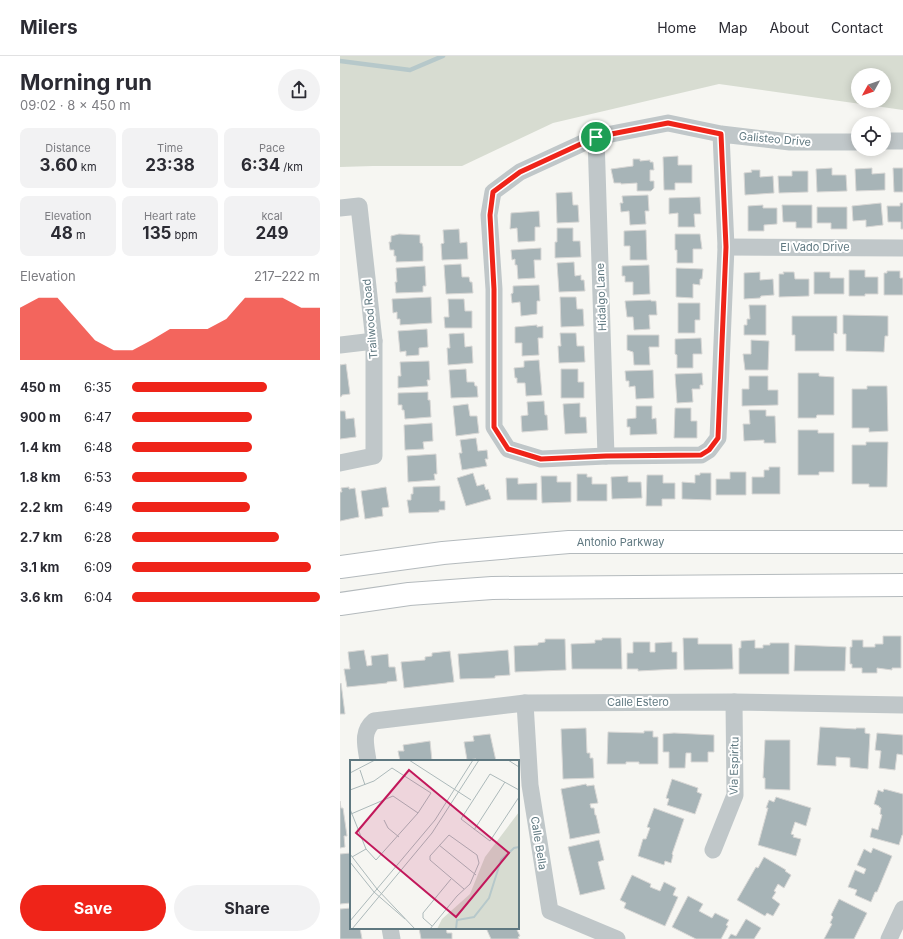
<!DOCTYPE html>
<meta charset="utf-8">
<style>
body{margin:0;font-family:Inter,sans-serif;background:#f2f2f3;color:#2b2b33;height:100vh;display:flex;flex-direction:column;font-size:15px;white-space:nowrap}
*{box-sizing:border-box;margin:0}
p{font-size:13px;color:#7c7c81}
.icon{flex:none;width:22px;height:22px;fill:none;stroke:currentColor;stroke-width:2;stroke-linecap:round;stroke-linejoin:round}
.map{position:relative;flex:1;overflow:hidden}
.drawer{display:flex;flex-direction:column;background:#fff;width:340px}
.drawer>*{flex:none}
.needle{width:26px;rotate:230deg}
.tools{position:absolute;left:511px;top:12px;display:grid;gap:8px}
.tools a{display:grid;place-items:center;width:40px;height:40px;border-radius:50%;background:#fff;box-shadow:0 2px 10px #0003;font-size:20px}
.pin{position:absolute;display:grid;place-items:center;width:34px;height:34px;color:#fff;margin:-17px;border:2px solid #fff;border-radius:50%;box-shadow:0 1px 4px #0007}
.round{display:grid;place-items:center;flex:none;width:42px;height:42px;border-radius:21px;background:#f2f2f3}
.headline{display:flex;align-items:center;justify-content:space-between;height:68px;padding:0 20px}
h1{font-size:22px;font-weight:700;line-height:30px}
.figures{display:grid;grid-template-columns:repeat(3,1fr);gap:6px;height:68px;padding:4px 20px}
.figures div{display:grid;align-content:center;border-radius:8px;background:#f2f2f3;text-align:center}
.figures b{font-size:17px;font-weight:700}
.figures small{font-size:11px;font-weight:400}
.figures p{font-size:11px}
.chart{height:112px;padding:8px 20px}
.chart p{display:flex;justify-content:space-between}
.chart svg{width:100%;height:72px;margin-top:4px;fill:#ef2419;opacity:.7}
.button{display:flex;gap:8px;margin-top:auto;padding:8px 20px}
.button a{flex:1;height:46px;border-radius:24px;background:#ef2419;color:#fff;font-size:16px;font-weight:700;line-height:46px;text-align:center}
.button a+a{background:#f2f2f3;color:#2b2b33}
ul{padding:0 20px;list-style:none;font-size:13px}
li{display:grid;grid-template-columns:64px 48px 1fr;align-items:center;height:30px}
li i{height:10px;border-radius:5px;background:#ef2419}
header{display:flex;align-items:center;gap:24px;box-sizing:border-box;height:56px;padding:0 20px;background:#fff;border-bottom:1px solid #e1e1e2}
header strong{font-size:19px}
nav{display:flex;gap:22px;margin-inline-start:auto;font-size:14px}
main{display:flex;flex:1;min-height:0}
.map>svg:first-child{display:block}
</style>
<header>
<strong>Milers</strong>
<nav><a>Home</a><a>Map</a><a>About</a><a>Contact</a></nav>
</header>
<main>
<section class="drawer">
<div class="headline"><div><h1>Morning run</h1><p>09:02 · 8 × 450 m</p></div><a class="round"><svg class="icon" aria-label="share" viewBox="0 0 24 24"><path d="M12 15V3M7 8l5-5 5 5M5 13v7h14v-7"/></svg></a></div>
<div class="figures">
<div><p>Distance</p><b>3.60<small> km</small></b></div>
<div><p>Time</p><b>23:38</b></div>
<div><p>Pace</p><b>6:34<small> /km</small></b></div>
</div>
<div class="figures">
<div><p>Elevation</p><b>48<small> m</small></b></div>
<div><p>Heart rate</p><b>135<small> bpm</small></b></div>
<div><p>kcal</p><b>249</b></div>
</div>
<div class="chart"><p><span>Elevation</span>217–222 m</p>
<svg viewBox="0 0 160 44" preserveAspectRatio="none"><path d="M0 44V12L10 6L20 6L30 19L40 32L50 38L60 38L70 32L80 25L90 25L100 25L110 19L120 6L130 6L140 6L150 12L160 12V44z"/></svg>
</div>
<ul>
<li><b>450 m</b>6:35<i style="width:72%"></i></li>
<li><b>900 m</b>6:47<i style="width:64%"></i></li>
<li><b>1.4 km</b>6:48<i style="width:64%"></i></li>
<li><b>1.8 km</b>6:53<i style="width:61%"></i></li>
<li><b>2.2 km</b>6:49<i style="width:63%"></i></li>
<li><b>2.7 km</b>6:28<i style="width:78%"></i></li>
<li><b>3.1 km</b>6:09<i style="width:95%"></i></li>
<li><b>3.6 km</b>6:04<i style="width:100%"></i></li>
</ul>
<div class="button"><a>Save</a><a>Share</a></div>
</section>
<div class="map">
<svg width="563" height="883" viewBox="0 0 563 883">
<rect width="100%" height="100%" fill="#f6f6f2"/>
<path fill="#d7dcd1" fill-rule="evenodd" d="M0,0h563v54l-184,-26 -166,39 -91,43h-89l-33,1zM518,19h26v26h-26z"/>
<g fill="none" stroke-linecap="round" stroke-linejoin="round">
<path stroke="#b6c8ca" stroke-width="4.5" d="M0,5l70,9 33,-14"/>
</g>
<g fill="#a7b4b7" stroke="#d8d7d5">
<path d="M338,100v9h14v18h-17v7h-11l-1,-33z"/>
<path d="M293,103h7v2l10,-1v2h3l1,8h-4v11h4v7l-3,3h-14v-8l-16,1v-1h-7l-3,-14 22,-3z"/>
<path d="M492,112v7h14l1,16 -30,1 -1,-23z"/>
<path d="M532,112v6l13,-1v17l-29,1 -1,-22z"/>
<path d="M553,112h10v24h-9z"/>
<path d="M411,114h9v7l13,-1 1,17 -29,2 -1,-22 8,-1z"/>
<path d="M452,115h16v21l-29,1 -1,-17h14z"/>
<path d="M232,136l1,13h5l1,17 -22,1 -1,-30z"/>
<path d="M308,139l1,16h-4l1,13 -16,1 -1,-14 -8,1 -1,-9h3l-1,-7z"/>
<path d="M360,141l1,17h-7l1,13h-17v-14l-9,1v-16z"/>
<path d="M541,147l2,22 -17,2v-7l-13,1 -1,-15z"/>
<path d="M560,147h3v26h-2v-7h-13l-1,-16h13z"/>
<path d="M423,149v3h14v16l-13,1v6h-16v-25z"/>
<path d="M442,149h30v23h-16v-6h-13z"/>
<path d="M477,151h30v22h-16v-6h-14z"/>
<path d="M199,155l1,16h-5v14l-17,1 -1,-14 -7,1 1,-16z"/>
<path d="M217,172h16v13h7l1,16 -26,1v-16h2z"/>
<path d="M119,173l1,14 7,-1 1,17 -26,1 -1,-16 3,-1 -1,-13z"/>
<path d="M306,174l1,30h-17v-14h-6v-15z"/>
<path d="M59,178l21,1v8h2l1,4v14l-27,1v-6h-2v-6h-4l-1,-8h2v-6z"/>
<path d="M335,178h25l2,15h-9v14h-16v-13h-2z"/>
<path d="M201,192v12h-7l1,18 -17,1 -1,-14h-2v-6l-3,1 -1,-10z"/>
<path d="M234,206l1,14 6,-1v5h3l1,11 -26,1 -2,-29z"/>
<path d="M121,208l1,13h7l1,5h2l1,11 -27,1 -2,-29z"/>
<path d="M309,209l1,29 -17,1v-13h-8v-6h-3v-10z"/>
<path d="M85,210l1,20h-3v6l-27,1 -1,-11h2l-1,-14z"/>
<path d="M336,212l27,1 -1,10h-2v6l-7,-1v14l-17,-1z"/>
<path d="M509,214h16v7h13v17h-13v2h-16z"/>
<path d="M547,215h13v7h3v17h-19v-22h3z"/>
<path d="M420,216v8l13,-1 1,16 -13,1 -1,2 -16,1v-26z"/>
<path d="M443,216h11l1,7h14v17l-30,1v-23h5z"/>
<path d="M474,216h16v6h14v16h-30z"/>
<path d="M199,229l1,16h-3v13l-16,2 -1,-14 -8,1 -1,-9 2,-1v-7z"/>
<path d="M91,241l1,26 -32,2v-6h-3v-7l-4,1 -1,-14z"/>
<path d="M220,241h16l1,12h6l1,17 -23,1z"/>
<path d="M108,243h16l1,12h7v17h-27l-1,-11h5z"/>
<path d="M311,244v1h5l1,14h-8l1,14 -16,1 -1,-13h-6l-2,-16z"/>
<path d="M338,247h22v17h-5v13h-17z"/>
<path d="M409,249h17v30h-22v-10h3v-6h3z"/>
<path d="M503,259l45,1v20h-3l-1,16 -38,-1v-17h-3z"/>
<path d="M452,260h45v18l-3,-1v18h-39v-16h-3z"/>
<path d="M197,269v2l6,-1v12h-5l1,17 -17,1v-13h-7v-16z"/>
<path d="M87,273l1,18 -9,1v7l-13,1v-5l-6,1 -2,-21z"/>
<path d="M124,277l1,14 7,-1 1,17 -25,2 -1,-17h3l-1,-14z"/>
<path d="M220,277h16l1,13h7l1,16 -26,1 -1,-17h3z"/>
<path d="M287,279h32v12h-10l1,18h-16l-1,-13 -6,-2z"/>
<path d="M361,282l1,16h-9v14h-16v-13l-2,-1v-15z"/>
<path d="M411,284l18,1 -1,29h-23l-2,-16h8z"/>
<path d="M199,304l3,35 -16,1 -1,-13h-8v-5h-2l-1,-10 10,-1v-6z"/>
<path d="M89,305l1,19h-3l1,6 -30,2v-12h3l-1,-14z"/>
<path d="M0,308v1l6,-1 4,30 -8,1v1l-2,1z"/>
<path d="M126,313l1,13h7l1,4h2l1,11 -27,1 -2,-28z"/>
<path d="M221,313h17v13h6v16h-23z"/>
<path d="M313,314l1,28 -18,1 -1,-13 -6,1v-6h-3l-1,-10z"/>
<path d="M362,317l1,12h-3v4h-8l1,13 -16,1 -2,-29z"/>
<path d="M458,317h21v3l15,1v38h-17l-1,3h-18z"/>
<path d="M409,320h19v14h10v15l-36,1v-17h7z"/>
<path d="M527,330h20l1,45 -19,1v-4h-17v-39h15z"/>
<path d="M88,336v8h2l1,17 -26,2 -1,-9h-2v-5h-4v-12z"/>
<path d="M204,345l1,14h2l1,15 -26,2 -1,-16 7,-1 -1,-13z"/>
<path d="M240,347v14h6l1,16 -22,1 -2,-30z"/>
<path d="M128,348l2,12h7l2,17 -23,3 -3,-30z"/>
<path d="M296,350h16v13l4,-1 1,16 -27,1v-8h-3v-8l9,-1z"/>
<path d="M335,352h16v13h6v17h-23z"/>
<path d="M409,354h17v6h9l1,27h-12v-3l-20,1 -1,-17h7z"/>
<path d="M0,355h5l1,8 8,-1 2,19 -16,2z"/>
<path d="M92,367l1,18 -10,1 1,7 -19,1 -1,-25z"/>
<path d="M458,374h20v3h16v39h-15v3h-21z"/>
<path d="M136,382l2,13 9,-1 1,9h-3l2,7 -25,4 -3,-17h3l-2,-13z"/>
<path d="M526,386h22l-1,45h-18v-3h-17v-39h14z"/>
<path d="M96,398l1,20h-3l1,6 -27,2 -1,-26z"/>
<path d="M429,411h11v27h-28v-17h12v-7h5z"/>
<path d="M390,416h16v23h-30v-16h14z"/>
<path d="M133,417l4,13 7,-2 2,6 2,-1 3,10 -25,7 -9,-28z"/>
<path d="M360,417h11v27l-29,-1v-17l13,1v-8h5z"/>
<path d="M237,418h10v3h5v7h15v17h-30z"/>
<path d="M307,419h16v8h12v16h-13v7h-16z"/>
<path d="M201,420h16v6h14v20l-29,1z"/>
<path d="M288,420v6h13l1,16 -30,1 -1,-22z"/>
<path d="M166,422h12v6l19,-1v17h-30z"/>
<path d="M100,430v15h5v9h-6v2l-30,1 -2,-13h4v-6h2v-7z"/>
<path d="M9,431v2l6,-1 4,29 -19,4v-29h2l-1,-4z"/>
<path d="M46,431l3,20 -7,1 1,8 -18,3 -4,-28z"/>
<path d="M543,580h18v32h-9v2l-15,-2v5h-15v-5h-10v-4h-2v-17h2v-7h11v7h12v-3h8z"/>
<path d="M262,582h19l1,31h-50l-1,-25 24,-1v-3h7z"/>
<path d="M343,582h15v6h34l1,25 -49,1z"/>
<path d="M205,583h20l1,31 -51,2 -1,-26 24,-1v-2l7,-1z"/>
<path d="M415,584v8h8v-3h7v-2h19v31h-50v-26h2v-7z"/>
<path d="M293,586h17v10h5v-9l17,-1v10h5v17l-39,2v-2h-11v-16h6z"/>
<path d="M455,589l51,2 -1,24h-51z"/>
<path d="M24,594l3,16 5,-1 -1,-9 17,-2 1,13h6l2,14 -10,1v1l-40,4 -3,-18h6l-2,-17z"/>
<path d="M168,594l2,25 -15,1v2l-35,1 -2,-25z"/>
<path d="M110,595l4,31 -50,6 -3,-26 24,-2v-3l7,-1v-3z"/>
<path d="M1,627l4,31h-5v-30z"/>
<path d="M480,671l36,2v-1h9v5l5,1 -2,35 -18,-2v-9l-14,-1v9l-19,-1z"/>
<path d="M246,672l1,25h3v5h3l1,20 -31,1 -2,-50z"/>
<path d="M304,675h9v6h5v27h-19v-2h-13v2h-19l1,-32 36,1z"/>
<path d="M334,677l40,2v17h-6v10h-17v-9h-5l-1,15h-16v-16h-6v-18z"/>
<path d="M537,677l26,2v20l-6,-1 -2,16 -16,-2 2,-17 -6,-1z"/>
<path d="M150,678l6,27h-20v-2l-9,1 -3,-18 10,-1 -1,-5z"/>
<path d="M425,684h25v50l-25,-1v-11h-2z"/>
<path d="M90,685l2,20h-32l-2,-10h6l-1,-6z"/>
<path d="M332,723l26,9 -1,4 5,2 -7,20 -28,-9 2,-6 -3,-1z"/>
<path d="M246,728l1,2 7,-1 4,18 -8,1 1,4h3l1,7h1l4,18 -30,6 -9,-50z"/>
<path d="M544,733l19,5v41h-1l-3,10 -29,-8 2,-9 6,2 4,-15 -2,-1 1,-6 -2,-1v-1l-5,-2 4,-14 5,2z"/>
<path d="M436,741l35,11 -5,18 -11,-4 -4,12 3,1 -1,2 8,2 -5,17 -38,-11 10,-37h-2l3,-8 5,2z"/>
<path d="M0,745l1,7h2l4,28h-3l1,11 -5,1z"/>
<path d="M314,752l30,11 -12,35 1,1 -2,8 -6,-2 -1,4 -26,-9 5,-17h3l4,-11 -3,-1z"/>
<path d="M259,784l5,20 -6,2 7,27 -25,6 -12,-48z"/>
<path d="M533,792l19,8 -15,36h-2l-4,10 -16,-7 2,-5 -9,-3 7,-17 9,4 2,-5 -9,-4 7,-16 7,4z"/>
<path d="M11,797v50l-11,1v-50z"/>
<path d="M424,801l22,13 -1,1 6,4 -7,13 -6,-4 -4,7 2,1 -4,6 8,6 -7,12 -6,-3 -2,3 -28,-16 19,-33 2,1z"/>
<path d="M292,819l19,9 -1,3 10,4 4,-9 12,6 -3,7 5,2 -13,29 -41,-18 2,-5 -6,-3z"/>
<path d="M348,840l15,8 -4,7 13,7 3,-5 14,7 -3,5 2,1 -7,13h-25l-24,-12z"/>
<path d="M499,843l28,14 -13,26h-30l8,-15 -2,-1 3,-6 -2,-2z"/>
<path d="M11,852v20h9l2,11h-22v-30z"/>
<path d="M406,863l15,9 -7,11h-26l3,-5 5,2z"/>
<path d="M79,872h27l1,5h5v6h-31z"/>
<path d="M146,872h30l4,8 -2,1 1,2h-28z"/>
</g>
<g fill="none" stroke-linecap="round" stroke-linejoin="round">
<g stroke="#b4babd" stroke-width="24">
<g id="primary">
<path id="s1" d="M0,511l103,-14 126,-11h334"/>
<path d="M0,548l69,-10 83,-6 411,-3"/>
</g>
</g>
<g stroke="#c0c7c9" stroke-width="17">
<path d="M381,78l5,113 -8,191 -9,12 -8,5 -95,1 -65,3 -33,-10 -14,-22v-138l-5,-74 4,-23 27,-20 76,-35 72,-14 53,11 69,8h68"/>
<path d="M256,81l10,319"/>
<path d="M544,85h19"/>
<path d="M0,152l19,-2 15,135v115l-34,7"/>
<path d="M386,191l177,1"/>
<path d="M0,289l34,-4"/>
<path d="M185,647l5,82 20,126 67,28"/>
<path d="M28,705c-2,-15 -7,-29 6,-40l151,-18 209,-1 169,3"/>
<path d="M373,794l22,-55 -1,-93"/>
<path d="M50,872l2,11"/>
<path d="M549,883l14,-30"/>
</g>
<use href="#primary" stroke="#fff" stroke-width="22"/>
</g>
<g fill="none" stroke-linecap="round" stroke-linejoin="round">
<g stroke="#fff" stroke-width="8">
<path id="route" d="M328,67l53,11 5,113 -8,191 -9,12 -8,5 -95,1 -65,3 -33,-10 -14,-22v-138l-4,-74 3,-23 27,-20 76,-35z"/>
</g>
<use href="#route" stroke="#ef2419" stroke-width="5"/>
</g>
<g text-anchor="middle" stroke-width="4" stroke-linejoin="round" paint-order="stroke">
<g font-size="11" fill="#5f7880" stroke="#fff">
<text transform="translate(435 83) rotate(5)" y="4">Galisteo Drive</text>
<text x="475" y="195">El Vado Drive</text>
<text transform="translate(261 241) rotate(-92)" y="4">Hidalgo Lane</text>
<text transform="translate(30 263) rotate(-95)" y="4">Trailwood Road</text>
<text dy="4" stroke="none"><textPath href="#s1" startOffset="282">Antonio Parkway</textPath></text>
<text x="298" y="650">Calle Estero</text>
<text transform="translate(394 710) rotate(-89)" y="4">Via Espiritu</text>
<text transform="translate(199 787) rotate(81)" y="4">Calle Bella</text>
</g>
</g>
<g transform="translate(10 704)">
<rect width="169" height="169" fill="#f6f6f2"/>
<path d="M169,52v117h-82l5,-10 28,-25 15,-37z" fill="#d7dcd1"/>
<path fill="none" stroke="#b6c8ca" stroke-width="2" d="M106,169l1,-9 17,-3 15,-19 12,-38 13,-12 5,-1"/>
<path fill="none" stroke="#acb9ba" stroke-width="1" d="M59,0l62,40M158,0l11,7M10,10l5,15M0,13l25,-13M0,30l24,-9 18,-13 39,25 -13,20 -42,47 -10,-11 -16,-40M169,30l-29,-16 -29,45 29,22 29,-44M1,54l42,-18 25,17M34,60l4,8 11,9M124,70l31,-48M89,85l37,30M0,94l27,35M2,97l14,-8M0,102l24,30M27,129l38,40M24,132l31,27M0,161l85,-101 38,-60M82,166l-9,-8v-5l28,-34M2,169l80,-96 47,-73M80,169l27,-33 13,-12 9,-21 -2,-8 -28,-20 -19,21v4l34,29"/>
<path fill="#c2185b" fill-opacity="0.15" stroke="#c2185b" stroke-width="2" d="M59,10l100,83 -53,64 -100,-84z"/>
<rect width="169" height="169" fill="none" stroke="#5f7880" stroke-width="2"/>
</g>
</svg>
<div class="tools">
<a><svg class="needle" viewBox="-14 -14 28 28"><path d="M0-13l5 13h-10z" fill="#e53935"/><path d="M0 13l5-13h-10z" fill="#7c7c81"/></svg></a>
<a><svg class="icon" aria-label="locate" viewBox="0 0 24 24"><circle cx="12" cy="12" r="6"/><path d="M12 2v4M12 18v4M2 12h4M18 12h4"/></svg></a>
</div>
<div class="pin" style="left:256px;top:81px;background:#1e9e55"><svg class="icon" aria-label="arrive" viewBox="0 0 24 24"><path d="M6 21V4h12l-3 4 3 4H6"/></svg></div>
</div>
</main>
